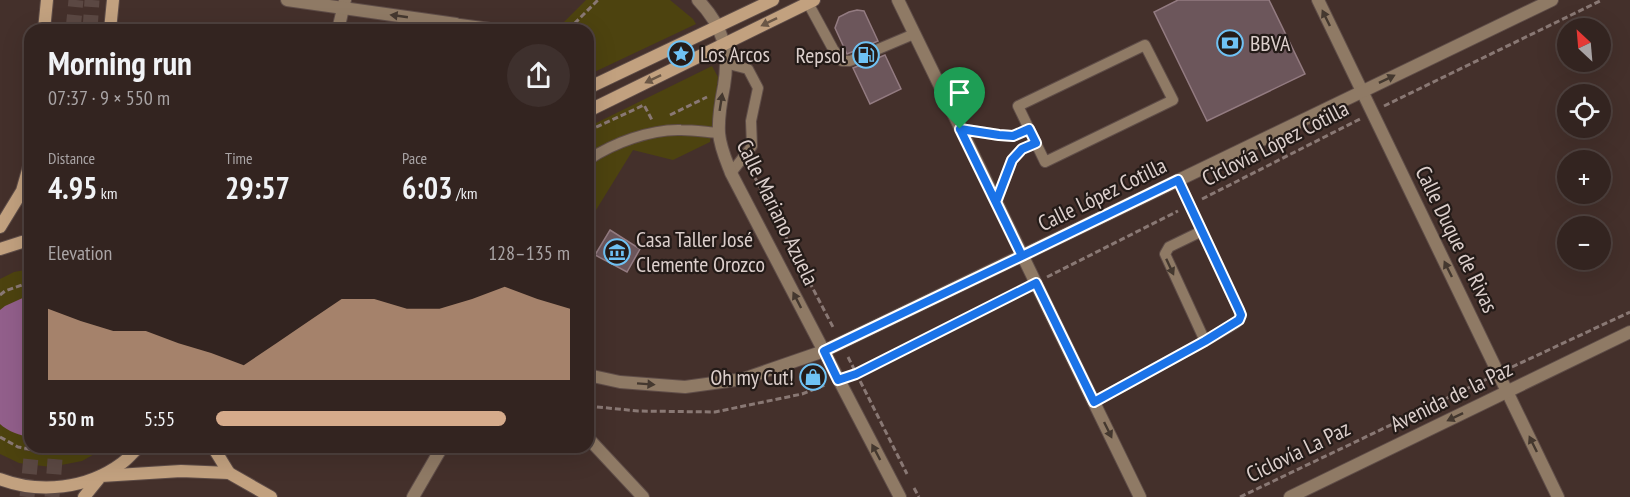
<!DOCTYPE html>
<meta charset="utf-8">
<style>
body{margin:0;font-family:"PT Sans Narrow",sans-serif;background:#3e302d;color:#f1f3f6;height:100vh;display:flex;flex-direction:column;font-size:22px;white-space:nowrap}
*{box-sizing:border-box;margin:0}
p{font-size:20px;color:#a9a4a5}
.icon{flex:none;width:33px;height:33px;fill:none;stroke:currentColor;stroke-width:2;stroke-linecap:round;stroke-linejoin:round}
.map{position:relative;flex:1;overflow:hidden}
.sheet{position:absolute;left:24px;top:24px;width:570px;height:429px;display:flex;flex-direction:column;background:#332420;border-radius:18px;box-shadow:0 6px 24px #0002,0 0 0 2px #4e413e}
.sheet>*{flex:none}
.needle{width:39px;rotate:334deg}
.fabs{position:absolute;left:1557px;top:18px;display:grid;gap:12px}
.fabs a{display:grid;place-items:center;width:54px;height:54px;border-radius:50%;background:#332420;box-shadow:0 6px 24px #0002,0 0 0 2px #4e413e;font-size:30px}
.pin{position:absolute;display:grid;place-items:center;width:51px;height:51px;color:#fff;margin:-62px -26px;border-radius:50% 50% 50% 0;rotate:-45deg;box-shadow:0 0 6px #0007}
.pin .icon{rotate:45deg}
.round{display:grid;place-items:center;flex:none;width:63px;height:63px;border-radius:32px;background:#3e302d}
.headline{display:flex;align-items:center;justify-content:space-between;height:102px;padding:0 24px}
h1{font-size:33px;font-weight:700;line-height:45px}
.stats{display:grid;grid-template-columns:repeat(3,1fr);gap:9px;height:102px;padding:6px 24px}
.stats div{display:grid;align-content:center}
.stats b{font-size:30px;font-weight:700}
.stats small{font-size:16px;font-weight:400}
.stats p{font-size:16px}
.chart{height:168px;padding:12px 24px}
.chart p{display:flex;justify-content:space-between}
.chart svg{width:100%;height:108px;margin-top:6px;fill:#d6ab8b;opacity:.7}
ul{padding:0 24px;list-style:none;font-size:20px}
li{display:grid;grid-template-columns:96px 72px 1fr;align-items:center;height:45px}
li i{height:15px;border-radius:8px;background:#d6ab8b}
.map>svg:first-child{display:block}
</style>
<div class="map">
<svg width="1630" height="497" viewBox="0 0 1630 497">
<rect width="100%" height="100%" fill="#44302b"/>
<g fill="#4d430f">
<path d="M586,0h84l23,19 3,5 -108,51v-45h-32z"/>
<path d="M712,66l6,11 -8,65 -37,18 -40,-10 -45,73v-96z"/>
<path d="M30,269v178h77l-25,14 -31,6 -32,-4 -19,-9v-175l14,-7z"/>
</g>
<path fill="#925f8b" d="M27,296h3v141c-9,-1 -23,-6 -30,-13v-114l5,-4z"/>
<g fill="#6c565b" stroke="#937b81" stroke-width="1.5">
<path d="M1178,0h91l36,74 -98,47 -53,-109z"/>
<path d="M857,10l7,1 14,30 -31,13 -12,-26 4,-11 10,-5z"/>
<path d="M885,55l16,34 -31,15 -17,-36z"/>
<path d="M610,230l30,19 -13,23 -32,-17z"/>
</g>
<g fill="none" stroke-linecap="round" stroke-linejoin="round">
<g stroke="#5b4843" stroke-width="15" stroke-dasharray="15 8" stroke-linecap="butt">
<path d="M73,30l3,-30"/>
<path d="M90,30l2,-30"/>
<path d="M27,497l5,-50"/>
<path d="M52,497l4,-50"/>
</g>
<g stroke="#5f4d48" stroke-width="12">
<g id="service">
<path d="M808,3l25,46 9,12h8l64,-27"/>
<path d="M460,24l45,6"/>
<path d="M1145,45l28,55 -128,62 -27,-56z"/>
<path d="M725,63l23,6 10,19 -7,33 1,25 -21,27"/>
<path d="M960,129l39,6 14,1 16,-6"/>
<path d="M588,160c25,-17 63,-31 93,-30 13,0 25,2 38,3"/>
<path d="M1178,180l61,130c2,6 1,9 -3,13l-31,18 -40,-87 4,-7 33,-16"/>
<path d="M996,202l16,-42 10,-11 14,-6"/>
<path d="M1094,402l111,-61"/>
</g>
</g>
<g stroke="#5f4d48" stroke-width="14">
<g id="minor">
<path d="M698,0c25,26 32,51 26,86 -3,15 -6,31 -5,47 1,14 7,27 12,40l169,324"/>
<path d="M898,0l242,497"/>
<path d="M1318,0l240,497"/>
<path d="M338,30l7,-30"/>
<path d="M588,375l32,7 65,5 58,-8 81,-28 728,-351"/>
<path d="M588,438l55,59"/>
<path d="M1290,497l340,-165"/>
</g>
</g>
<g stroke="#5f4d48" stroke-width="14">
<g id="tertiary">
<path d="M287,0l169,24 12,6"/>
<path d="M413,497l29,-50"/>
</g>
</g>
<g stroke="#5f4d48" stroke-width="14">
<g id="secondary">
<path d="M44,30l3,-30"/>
<path d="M110,30l3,-30"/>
<path d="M588,88l185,-88"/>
<path d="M588,111l226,-111"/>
<path d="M0,227l22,-36 8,-28"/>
<path d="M0,249l22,-7 8,-1"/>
<path d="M213,447l16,26"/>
<path d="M0,479c40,15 87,10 122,-16 6,-4 11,-11 17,-16"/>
<path d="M84,497l17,-21 80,-5 48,2 42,24"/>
</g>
</g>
<g stroke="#897874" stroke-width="3" stroke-dasharray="6 3" stroke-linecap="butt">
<path d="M568,30l30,-30"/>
<path d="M1384,106l218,-106"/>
<path d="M670,115l37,-18"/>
<path d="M588,131l56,-26 8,15"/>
<path d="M751,170l83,159"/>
<path d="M1202,199l158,-80"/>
<path d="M1047,277l131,-66"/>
<path d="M0,295l5,-4 25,-9"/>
<path d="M848,357l59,117"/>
<path d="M1512,367l118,-55"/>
<path d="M851,375l171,-85"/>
<path d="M588,406l50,5 77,1 87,-18 23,-9"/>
<path d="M0,437l18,10 28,5 28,-5"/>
<path d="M914,488l5,9"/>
<path d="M1240,497l247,-118"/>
</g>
<use href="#service" stroke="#8f7a65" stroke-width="10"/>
<use href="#minor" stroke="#8f7a65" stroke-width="12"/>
<use href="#tertiary" stroke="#8f7a65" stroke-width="12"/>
<use href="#secondary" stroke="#c2a17f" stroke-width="12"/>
</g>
<defs><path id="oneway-solid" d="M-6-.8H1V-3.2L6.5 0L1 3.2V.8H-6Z" transform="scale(1.5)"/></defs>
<g fill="#44382f">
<use href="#oneway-solid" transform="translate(399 16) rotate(-172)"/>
<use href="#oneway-solid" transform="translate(1326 18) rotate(-116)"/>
<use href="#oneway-solid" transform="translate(1387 79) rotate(-26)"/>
<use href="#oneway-solid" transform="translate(721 102) rotate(-81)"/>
<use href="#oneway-solid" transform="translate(1170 267) rotate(65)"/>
<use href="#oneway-solid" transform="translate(1448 269) rotate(-116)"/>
<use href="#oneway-solid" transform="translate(797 300) rotate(-117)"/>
<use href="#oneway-solid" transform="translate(646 384) rotate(4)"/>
<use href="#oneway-solid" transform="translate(1455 417) rotate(154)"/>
<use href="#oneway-solid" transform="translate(1108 430) rotate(64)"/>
<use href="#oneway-solid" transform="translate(1533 444) rotate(-116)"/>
<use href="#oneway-solid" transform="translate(876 452) rotate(-118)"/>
</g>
<g fill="#6b5746">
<use href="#oneway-solid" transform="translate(769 22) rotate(154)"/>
<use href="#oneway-solid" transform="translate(653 79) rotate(154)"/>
</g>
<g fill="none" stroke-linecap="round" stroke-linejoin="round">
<g stroke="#fff" stroke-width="12">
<path id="route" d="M960,129l62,127 -198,95 14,29 18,-6 180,-91 58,119 111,-61 34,-21 2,-5 -2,-5 -61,-130 -156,76 -26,-54 16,-42 10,-11 14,-6 -7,-14 -16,7 -14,-1 -39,-6"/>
</g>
<use href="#route" stroke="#1a73e8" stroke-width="8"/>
</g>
<defs>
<g id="bank-ring" transform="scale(1.35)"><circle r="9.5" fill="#241b18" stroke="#6fc2f4" stroke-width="1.5"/><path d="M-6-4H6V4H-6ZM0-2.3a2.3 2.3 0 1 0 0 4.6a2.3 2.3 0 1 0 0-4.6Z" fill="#6fc2f4"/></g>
<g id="sight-ring" transform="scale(1.35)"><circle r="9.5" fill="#241b18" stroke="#6fc2f4" stroke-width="1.5"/><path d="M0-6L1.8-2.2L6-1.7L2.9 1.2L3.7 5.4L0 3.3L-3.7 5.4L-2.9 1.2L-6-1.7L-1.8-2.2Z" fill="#6fc2f4"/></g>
<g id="fuel-ring" transform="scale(1.35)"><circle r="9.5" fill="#241b18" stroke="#6fc2f4" stroke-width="1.5"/><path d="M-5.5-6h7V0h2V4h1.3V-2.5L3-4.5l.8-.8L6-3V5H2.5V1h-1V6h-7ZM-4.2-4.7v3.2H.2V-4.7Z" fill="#6fc2f4"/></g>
<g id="museum-ring" transform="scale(1.35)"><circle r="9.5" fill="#241b18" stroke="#6fc2f4" stroke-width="1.5"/><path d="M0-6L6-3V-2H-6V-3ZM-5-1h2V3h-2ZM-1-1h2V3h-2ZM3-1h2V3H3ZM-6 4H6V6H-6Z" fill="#6fc2f4"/></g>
<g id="shop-ring" transform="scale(1.35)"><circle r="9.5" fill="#241b18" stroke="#6fc2f4" stroke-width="1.5"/><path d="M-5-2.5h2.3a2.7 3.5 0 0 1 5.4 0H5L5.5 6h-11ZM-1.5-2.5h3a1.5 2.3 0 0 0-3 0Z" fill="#6fc2f4"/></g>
</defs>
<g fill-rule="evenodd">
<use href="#bank-ring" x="1230" y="43"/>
<use href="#sight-ring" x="681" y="54"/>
<use href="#fuel-ring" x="866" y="55"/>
<use href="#museum-ring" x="617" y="252"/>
<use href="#shop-ring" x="813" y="377"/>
</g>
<g text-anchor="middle" stroke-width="4.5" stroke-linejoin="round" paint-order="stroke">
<g font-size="22" fill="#dccfcc" stroke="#241b18" text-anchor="start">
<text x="1250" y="51">BBVA</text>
<text x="700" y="62">Los Arcos</text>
<text x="846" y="63" text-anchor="end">Repsol</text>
<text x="636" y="247">Casa Taller José<tspan x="636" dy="25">Clemente Orozco</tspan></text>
<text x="794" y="385" text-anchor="end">Oh my Cut!</text>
</g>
<g font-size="22" fill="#dccfcc" stroke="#241b18">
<text transform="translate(1275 143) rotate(-27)" y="8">Ciclovía López Cotilla</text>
<text transform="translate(1102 194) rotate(-26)" y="8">Calle López Cotilla</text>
<text transform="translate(778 212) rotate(64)" y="8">Calle Mariano Azuela</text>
<text transform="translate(1457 239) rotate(64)" y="8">Calle Duque de Rivas</text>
<text transform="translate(1451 396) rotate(-26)" y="8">Avenida de la Paz</text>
<text transform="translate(1298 451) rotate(-26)" y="8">Ciclovía La Paz</text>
</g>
</g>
</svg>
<div class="fabs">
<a><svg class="needle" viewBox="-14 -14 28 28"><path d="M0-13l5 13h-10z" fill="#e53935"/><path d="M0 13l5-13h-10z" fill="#a9a4a5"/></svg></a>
<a><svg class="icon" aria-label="locate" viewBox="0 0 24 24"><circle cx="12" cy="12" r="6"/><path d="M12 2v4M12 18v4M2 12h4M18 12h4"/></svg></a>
<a>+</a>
<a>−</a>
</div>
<div class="pin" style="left:960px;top:129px;background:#1e9e55"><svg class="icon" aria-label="arrive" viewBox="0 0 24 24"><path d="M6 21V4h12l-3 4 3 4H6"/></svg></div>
<section class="sheet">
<div class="headline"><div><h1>Morning run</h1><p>07:37 · 9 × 550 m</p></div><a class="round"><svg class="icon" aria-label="share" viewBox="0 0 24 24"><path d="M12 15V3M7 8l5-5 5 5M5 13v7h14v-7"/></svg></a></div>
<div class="stats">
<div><p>Distance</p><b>4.95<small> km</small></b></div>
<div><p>Time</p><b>29:57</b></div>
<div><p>Pace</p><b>6:03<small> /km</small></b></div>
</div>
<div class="chart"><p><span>Elevation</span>128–135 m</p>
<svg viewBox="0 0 160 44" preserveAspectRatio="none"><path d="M0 44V15L10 20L20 24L30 24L40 29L50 33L60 38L70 29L80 20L90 11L100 11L110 15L120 15L130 11L140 6L150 11L160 15V44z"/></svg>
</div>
<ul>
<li><b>550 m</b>5:55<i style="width:82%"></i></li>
</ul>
</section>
</div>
